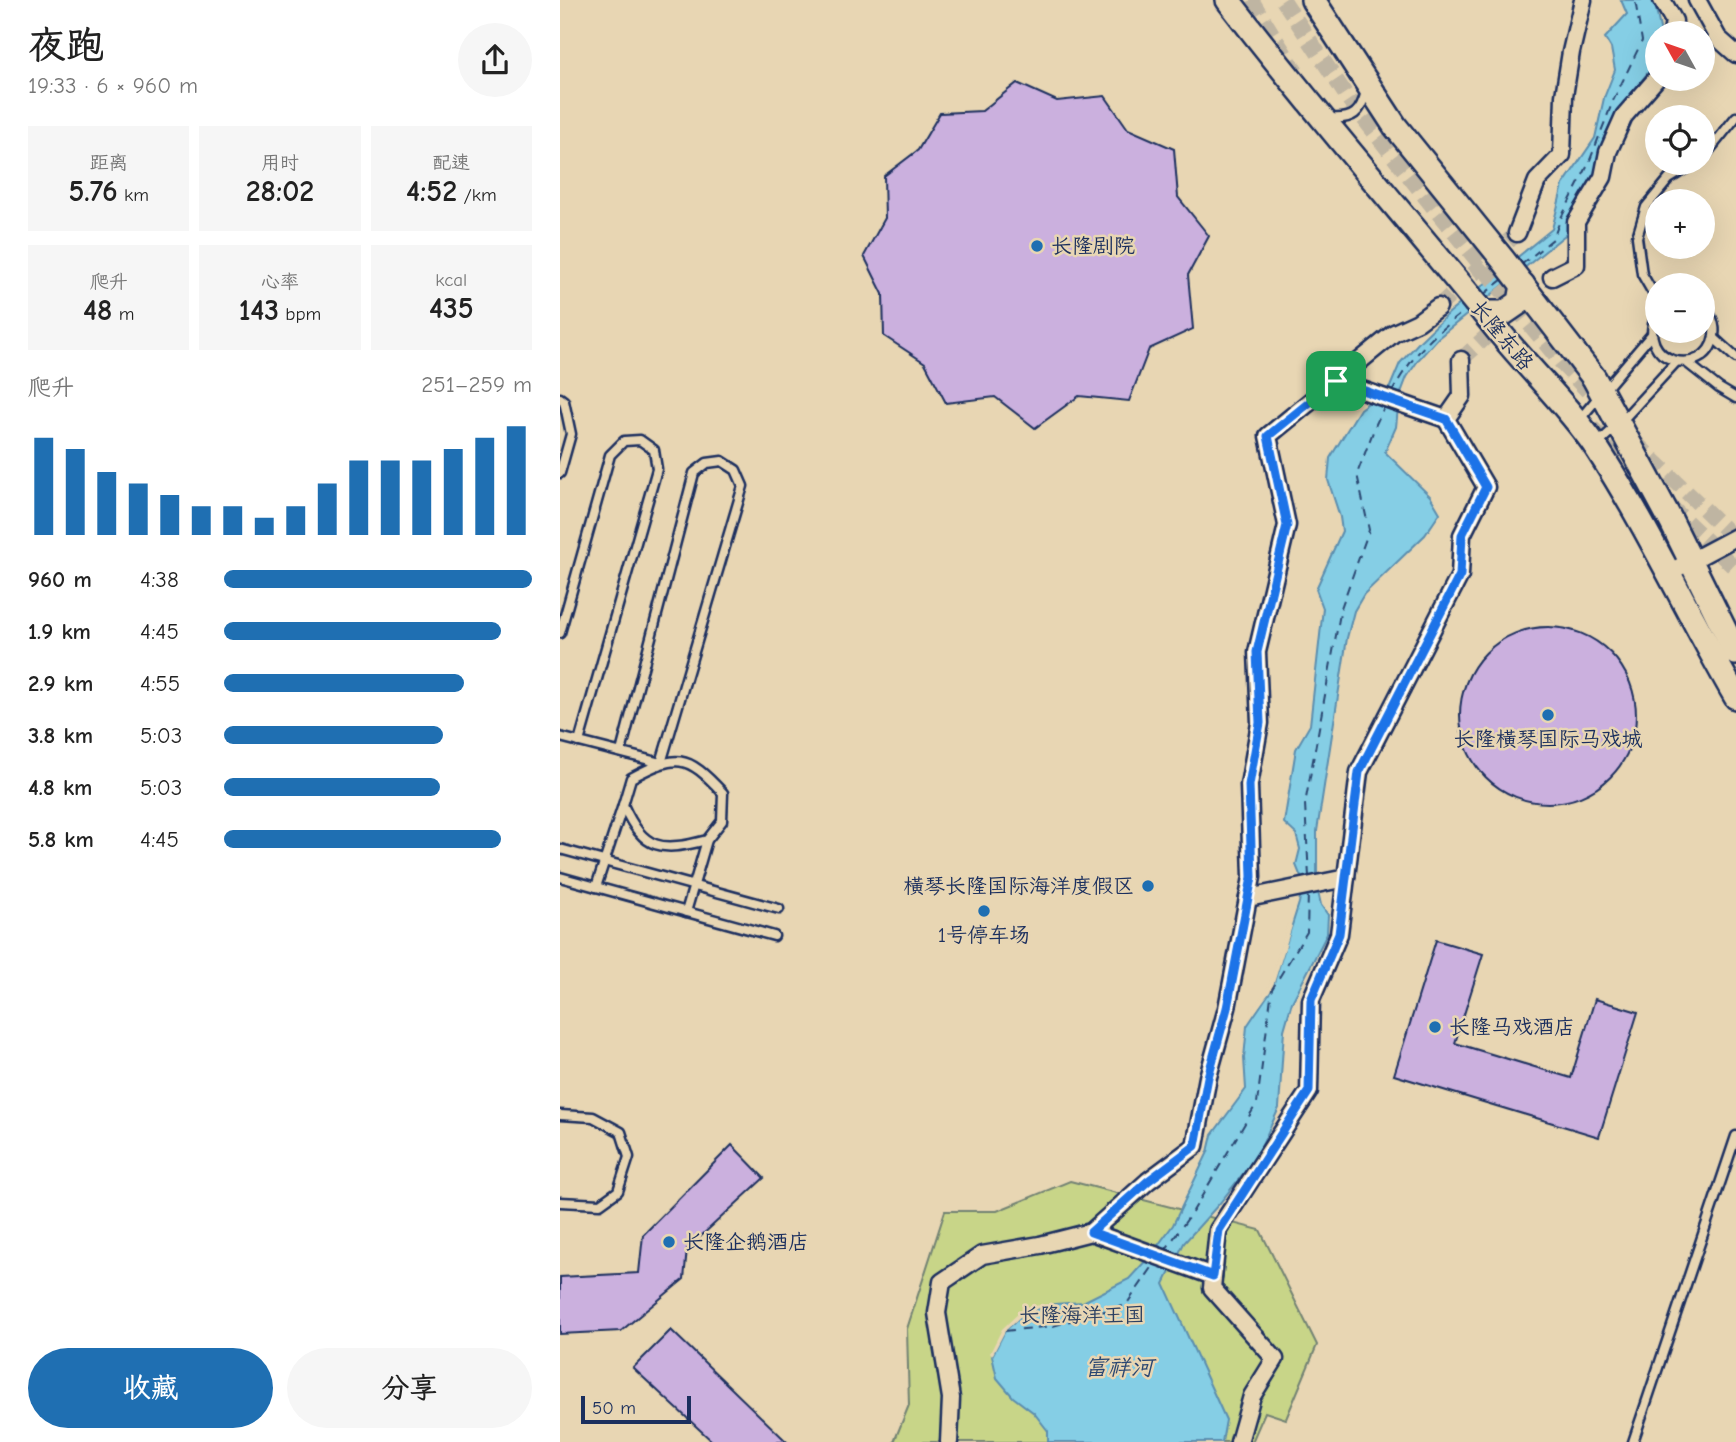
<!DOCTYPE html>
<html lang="zh">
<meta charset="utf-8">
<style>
body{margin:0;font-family:"Comic Neue","LXGW WenKai TC",sans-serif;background:#f6f6f6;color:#222;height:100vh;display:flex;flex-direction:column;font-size:26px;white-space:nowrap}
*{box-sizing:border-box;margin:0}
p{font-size:23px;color:#767676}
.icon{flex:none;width:38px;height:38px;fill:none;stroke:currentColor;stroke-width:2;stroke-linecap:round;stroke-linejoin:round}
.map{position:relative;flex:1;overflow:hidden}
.sheet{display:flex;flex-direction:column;background:#fff;width:560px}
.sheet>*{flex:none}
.needle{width:46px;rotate:310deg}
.controls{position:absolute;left:1085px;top:21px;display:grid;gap:14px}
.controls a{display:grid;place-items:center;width:70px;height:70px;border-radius:50%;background:#fff;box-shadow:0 7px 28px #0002;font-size:35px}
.scale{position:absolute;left:21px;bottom:18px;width:110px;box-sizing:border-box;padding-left:7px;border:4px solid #1b2f5e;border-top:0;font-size:19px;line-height:24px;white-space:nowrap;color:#1b2f5e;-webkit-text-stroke:5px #e8d6b3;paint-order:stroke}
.pin{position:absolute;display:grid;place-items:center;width:60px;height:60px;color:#fff;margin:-30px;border-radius:14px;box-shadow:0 4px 10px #0006}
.round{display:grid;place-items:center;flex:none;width:74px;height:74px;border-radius:37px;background:#f6f6f6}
.headline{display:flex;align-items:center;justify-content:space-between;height:119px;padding:0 28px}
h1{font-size:38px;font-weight:600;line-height:52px}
.stats{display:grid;grid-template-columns:repeat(3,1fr);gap:10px;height:119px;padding:7px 28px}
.stats div{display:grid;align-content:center;border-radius:0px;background:#f6f6f6;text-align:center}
.stats b{font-size:30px;font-weight:600}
.stats small{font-size:19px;font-weight:400}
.stats p{font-size:19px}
.chart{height:196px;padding:14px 28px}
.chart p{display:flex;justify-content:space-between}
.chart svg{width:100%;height:126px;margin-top:7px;stroke:#1f6fb2;stroke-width:6}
.button{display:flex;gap:14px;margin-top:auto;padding:14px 28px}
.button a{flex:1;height:80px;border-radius:42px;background:#1f6fb2;color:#fff;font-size:28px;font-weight:600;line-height:80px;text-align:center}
.button a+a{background:#f6f6f6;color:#222}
ul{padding:0 28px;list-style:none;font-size:23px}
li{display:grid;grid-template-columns:112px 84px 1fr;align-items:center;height:52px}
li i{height:18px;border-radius:9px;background:#1f6fb2}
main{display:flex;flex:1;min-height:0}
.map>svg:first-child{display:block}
</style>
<main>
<section class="sheet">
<div class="headline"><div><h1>夜跑</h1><p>19:33 · 6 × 960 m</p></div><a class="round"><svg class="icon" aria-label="share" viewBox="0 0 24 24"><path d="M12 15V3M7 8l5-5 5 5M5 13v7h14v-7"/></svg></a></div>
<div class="stats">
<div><p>距离</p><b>5.76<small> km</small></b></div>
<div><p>用时</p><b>28:02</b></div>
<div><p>配速</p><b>4:52<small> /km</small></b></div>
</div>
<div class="stats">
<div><p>爬升</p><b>48<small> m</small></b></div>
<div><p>心率</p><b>143<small> bpm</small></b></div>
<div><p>kcal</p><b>435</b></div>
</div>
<div class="chart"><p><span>爬升</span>251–259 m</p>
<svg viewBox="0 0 160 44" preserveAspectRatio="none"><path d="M5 44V10M15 44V14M25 44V22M35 44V26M45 44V30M55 44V34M65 44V34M75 44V38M85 44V34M95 44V26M105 44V18M115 44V18M125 44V18M135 44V14M145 44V10M155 44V6"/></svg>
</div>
<ul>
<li><b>960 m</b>4:38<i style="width:100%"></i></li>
<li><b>1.9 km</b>4:45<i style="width:90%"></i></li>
<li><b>2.9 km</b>4:55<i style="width:78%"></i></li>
<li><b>3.8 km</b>5:03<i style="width:71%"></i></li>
<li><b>4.8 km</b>5:03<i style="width:70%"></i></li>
<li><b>5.8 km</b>4:45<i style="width:90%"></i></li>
</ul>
<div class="button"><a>收藏</a><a>分享</a></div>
</section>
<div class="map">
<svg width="1176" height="1442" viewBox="0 0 1176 1442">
<rect width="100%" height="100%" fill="#e8d6b3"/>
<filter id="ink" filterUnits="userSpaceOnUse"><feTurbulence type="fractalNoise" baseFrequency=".0143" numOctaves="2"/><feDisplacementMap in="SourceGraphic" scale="14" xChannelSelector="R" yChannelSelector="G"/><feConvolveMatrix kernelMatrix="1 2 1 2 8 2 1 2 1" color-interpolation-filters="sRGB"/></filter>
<g filter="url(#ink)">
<path fill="#c8d588" stroke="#728273" stroke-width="2" d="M510,1181l190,49 57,115 -31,74 -21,-7 -13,30h-358l15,-37 -2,-76 38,-118h52z"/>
<path fill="#85cee5" stroke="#5b8eaf" stroke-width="2" d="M1061,0h33l7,33h-4v28l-42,53 -11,23 -10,40 -23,37 -1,17 -132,107 -19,21 -12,18 -8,21 -3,29 -11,25 45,44 10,17 -15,22 -61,59 -10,17 -7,27 -30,193v56l4,18 7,10 -1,19 -35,68 -8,28 -5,78 -22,48 -38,48 -35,39 -20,41 62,136 -4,22h-174v-11l-14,-18 -21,-16 -16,-19 -5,-22 13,-25 19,-18 31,-9 28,-2 46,-23 21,-23 23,-31 35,-73 4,-17 34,-46 -2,-31 3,-32 25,-37 27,-86 4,-21 -7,-17 4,-16 -4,-15 -12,-11 12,-74 14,-24 13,-117 -7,-19 26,-58 -2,-14 -12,-37 2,-22 30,-49 30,-22 10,-24 20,-22 29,-28 103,-84 11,-44 32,-47 9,-40 11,-28 -4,-22 -6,-10 22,-24z"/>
<g fill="#e8d6b3">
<path d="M728,924l4,2 -20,63 -18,24 -3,-1 18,-25z"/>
<path d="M479,1305l1,3 -16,5 -19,18 -13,25 -2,-3 12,-24 20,-19z"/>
</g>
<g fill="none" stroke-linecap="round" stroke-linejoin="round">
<g stroke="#2b4772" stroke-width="2" stroke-dasharray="9 7" stroke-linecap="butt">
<path d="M961,265l32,-26 8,-21 27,-53 25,-64 29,-60 -7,-41"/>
<path d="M923,295l20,-16"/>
<path d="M831,394c21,-40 42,-59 77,-86"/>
<path d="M749,877l-4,-73 36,-196 28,-78 -12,-56 19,-50 9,-19"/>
<path d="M604,1252l29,-41 64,-108 15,-114 35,-57 1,-39"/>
<path d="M445,1331l48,-5 73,-21 30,-43"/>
</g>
</g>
<g fill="#cbb0de" stroke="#1b2f5e" stroke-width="2">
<path d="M457,83l40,18 48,-5 23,33 46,20 4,48 31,39 -21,39 5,54 -44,20 -20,52 -50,-5 -44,32 -40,-31 -49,6 -21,-40 -41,-27 -1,-42 -19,-38 21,-38 -1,-42 34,-26 22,-37 42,-2z"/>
<circle cx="988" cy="715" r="88"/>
<path d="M876,940l47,14 -28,89 116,35 24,-79 43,13 -39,125 -205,-62z"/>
<path d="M172,1145l32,33 -77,71 -3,30 -63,52 -61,3v-57l79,-4 4,-38z"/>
<path d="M111,1330l116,112h-74l-80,-74z"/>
</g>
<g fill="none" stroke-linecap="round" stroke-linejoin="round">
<g stroke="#bfb5a2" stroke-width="16" stroke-dasharray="16 8" stroke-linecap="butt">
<path d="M691,0l45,72"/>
<path d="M723,0l67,101 84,107 130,158 39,41"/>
<path d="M878,307l79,-74"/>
<path d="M901,360l42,-39"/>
<path d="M1032,428l49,49"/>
<path d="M1075,442l101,98"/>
<path d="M1109,505l67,64"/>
</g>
<g stroke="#1b2f5e" stroke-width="13">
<g id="lane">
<path d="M770,118c23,2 31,-5 36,-27"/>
<path d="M1143,158l33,-41"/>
<path d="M1097,300l-15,-26 -5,-37 9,-30 23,-28 26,-16"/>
<path d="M1097,313c-24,50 49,68 57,23 2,-12 -3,-22 -11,-30"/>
<path d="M1154,338l22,20"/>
<path d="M1126,362l33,26 17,10"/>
<path d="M0,398l4,3 7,33 -11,39"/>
<path d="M1019,420l73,-86"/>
<path d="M1037,444l21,-19 58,-63"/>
<path d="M0,633l50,-178 14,-14 16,-1 14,10 3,19 -78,273"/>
<path d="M0,737l101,26 82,-277 -7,-16 -14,-9 -15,2 -13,10 -73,279"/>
<path d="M0,849l219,60"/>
<path d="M0,877l214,59"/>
<path d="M36,887l27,-82"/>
<path d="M126,912l21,-72 15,-19 1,-28c-37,-40 -46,-39 -92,-15l-8,27c21,46 38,47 84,35"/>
<path d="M0,1115l33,2 28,15 8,25 -11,34 -18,13 -40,-2"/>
<path d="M1073,1442l103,-306"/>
</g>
</g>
<g stroke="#1b2f5e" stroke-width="21">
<g id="street">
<path d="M1102,0l12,21 -2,12"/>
<path d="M1137,0l21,38 18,16"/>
<path d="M957,233l20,-52 25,-26 2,-59 7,-44 12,-52"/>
<path d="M992,277l24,-12v-43l27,-45 5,-25 16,-36 33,-38"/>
<path d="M776,381l110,38"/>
<path d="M1110,572l66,-35"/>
<path d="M688,898l98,-20"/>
<path d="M531,1232l122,44"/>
<path d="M389,1442l2,-44 -14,-85 5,-31 40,-27 58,-10 51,-13 57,-51 47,-35 13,-69 19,-69 25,-131 -3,-92 11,-62 -3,-71 30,-127 -19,-89 126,-103 24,-11 20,-15"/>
<path d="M679,1442l13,-46 23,-37 -63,-71 6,-58 91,-139 2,-91 28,-66 20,-162 101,-197 2,-40 24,-48 -40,-68 16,-23 -1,-36"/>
</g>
</g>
<g stroke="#1b2f5e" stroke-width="28">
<g id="secondary">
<path d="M668,0c87,114 182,221 272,333 31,38 68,73 96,114 52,80 92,167 140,250"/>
<path d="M753,0l82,126 109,135 90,117 77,143 65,132"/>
<path d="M924,313h20l16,-11 3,-17"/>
</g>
</g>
<use href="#lane" stroke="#e8d6b3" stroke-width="8"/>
<use href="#street" stroke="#e8d6b3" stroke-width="16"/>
<use href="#secondary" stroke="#e8d6b3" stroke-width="23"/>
</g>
</g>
<g fill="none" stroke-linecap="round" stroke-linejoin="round" filter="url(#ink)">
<g stroke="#fff" stroke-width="14">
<path id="route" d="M776,381l110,38 40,68 -24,48 -2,40 -101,197 -20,162 -28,66 -2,91 -90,139 -6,46 -122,-44 57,-51 47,-35 13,-69 19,-69 25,-131 -3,-92 11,-62 -3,-71 30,-127 -19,-89z"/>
</g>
<use href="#route" stroke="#1a73e8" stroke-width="9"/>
</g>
<g fill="#1f6fb2" stroke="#e8d6b3" stroke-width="2.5">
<circle cx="477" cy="246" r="7"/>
<circle cx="988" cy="715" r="7"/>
<circle cx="588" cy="886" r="7"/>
<circle cx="424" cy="911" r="7"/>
<circle cx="875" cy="1027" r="7"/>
<circle cx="109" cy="1242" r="7"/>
</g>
<g text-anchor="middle" stroke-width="5" stroke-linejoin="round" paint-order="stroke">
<g font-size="21" fill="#1b2f5e" stroke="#e8d6b3" text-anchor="start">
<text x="491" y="253">长隆剧院</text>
<text x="988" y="746" text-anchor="middle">长隆横琴国际马戏城</text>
<text x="574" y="893" text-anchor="end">横琴长隆国际海洋度假区</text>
<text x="424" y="942" text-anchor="middle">1号停车场</text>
<text x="889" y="1034">长隆马戏酒店</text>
<text x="123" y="1249">长隆企鹅酒店</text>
</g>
<g font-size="21" fill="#1b2f5e" stroke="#e8d6b3">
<text transform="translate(942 335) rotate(50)" y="7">长隆东路</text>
</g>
<g font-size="21" fill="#2c4062" stroke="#e8d6b3">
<text x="522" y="1322">长隆海洋王国</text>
</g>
<g font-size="23" font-style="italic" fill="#2b4772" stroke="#e8d6b3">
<text x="559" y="1375">富祥河</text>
</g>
</g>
</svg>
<div class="controls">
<a><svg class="needle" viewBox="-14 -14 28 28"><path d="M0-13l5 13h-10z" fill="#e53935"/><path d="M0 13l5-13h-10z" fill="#767676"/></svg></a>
<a><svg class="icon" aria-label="locate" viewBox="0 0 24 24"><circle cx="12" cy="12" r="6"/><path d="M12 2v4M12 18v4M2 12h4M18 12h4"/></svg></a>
<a>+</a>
<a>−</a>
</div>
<div class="scale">50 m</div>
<div class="pin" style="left:776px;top:381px;background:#1e9e55"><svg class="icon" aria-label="arrive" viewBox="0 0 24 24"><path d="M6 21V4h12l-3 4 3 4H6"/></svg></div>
</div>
</main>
